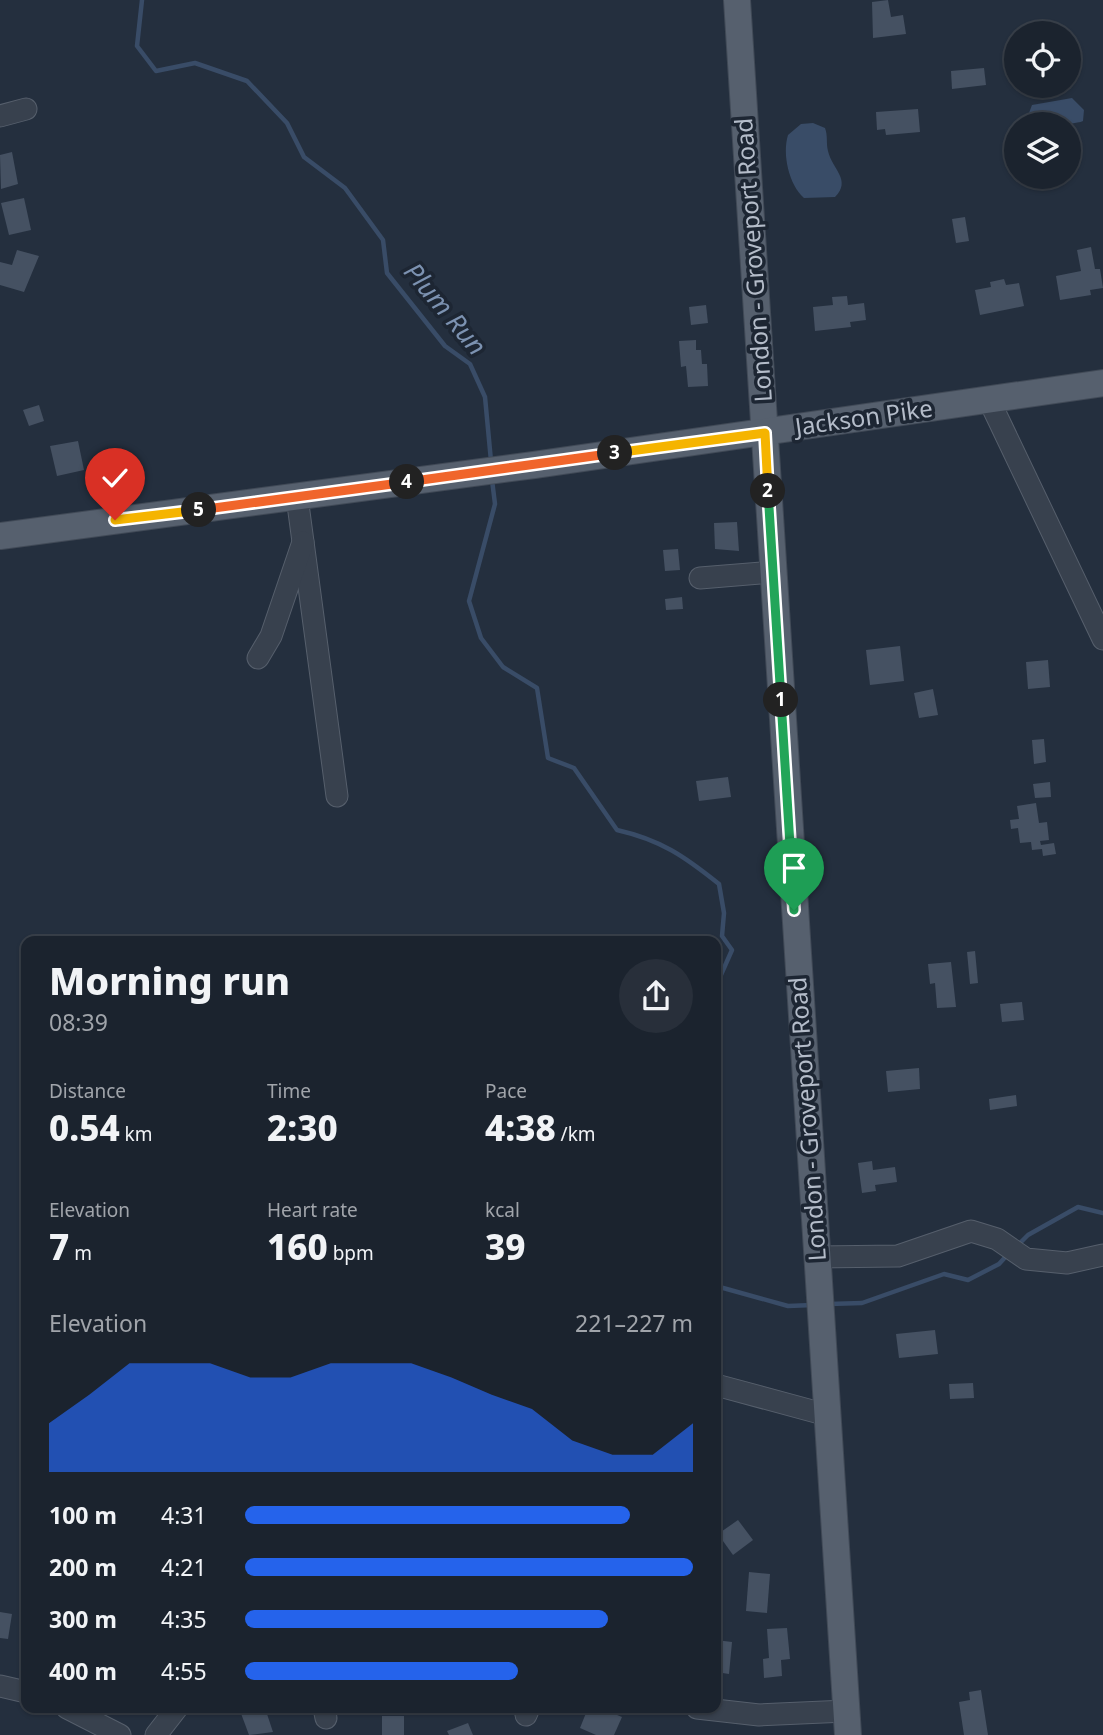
<!DOCTYPE html>
<meta charset="utf-8">
<style>
body{margin:0;font-family:"Noto Sans",sans-serif;background:#282f3a;color:#f1f3f6;height:100vh;display:flex;flex-direction:column;font-size:26px;white-space:nowrap}
*{box-sizing:border-box;margin:0}
p{font-size:23px;color:#a0a4aa}
.icon{flex:none;width:38px;height:38px;fill:none;stroke:currentColor;stroke-width:2;stroke-linecap:round;stroke-linejoin:round}
.map{position:relative;flex:1;overflow:hidden}
.details{position:absolute;left:21px;top:936px;width:700px;height:777px;display:flex;flex-direction:column;background:#1b232e;border-radius:14px;box-shadow:0 2px 5px #0004,0 0 0 2px #39404a}
.details>*{flex:none}
.controls{position:absolute;left:1004px;top:21px;display:grid;gap:14px}
.controls a{display:grid;place-items:center;width:77px;height:77px;border-radius:50%;background:#1b232e;box-shadow:0 2px 5px #0004,0 0 0 2px #39404a;font-size:35px}
.pin{position:absolute;display:grid;place-items:center;width:60px;height:60px;color:#fff;margin:-72px -30px;border-radius:50% 50% 50% 0;rotate:-45deg;box-shadow:0 0 7px #0007}
.pin .icon{rotate:45deg}
.km{position:absolute;width:35px;height:35px;margin:-18px;border-radius:50%;background:#222;color:#fff;font-size:19px;line-height:35px;text-align:center}
.round{display:grid;place-items:center;flex:none;width:74px;height:74px;border-radius:37px;background:#282f3a}
.headline{display:flex;align-items:center;justify-content:space-between;height:119px;padding:0 28px}
h1{font-size:38px;font-weight:800;line-height:52px}
.figures{display:grid;grid-template-columns:repeat(3,1fr);gap:10px;height:119px;padding:7px 28px}
.figures div{display:grid;align-content:center}
.figures b{font-size:35px;font-weight:800}
.figures small{font-size:19px;font-weight:400}
.figures p{font-size:19px}
.chart{height:196px;padding:14px 28px}
.chart p{display:flex;justify-content:space-between}
.chart svg{width:100%;height:126px;margin-top:7px;fill:#2563eb;opacity:.7}
ul{padding:0 28px;list-style:none;font-size:23px}
li{display:grid;grid-template-columns:112px 84px 1fr;align-items:center;height:52px}
li i{height:18px;border-radius:9px;background:#2563eb}
.map>svg:first-child{display:block}
</style>
<div class="map">
<svg width="1103" height="1735" viewBox="0 0 1103 1735">
<rect width="100%" height="100%" fill="#242f3e"/>
<g fill="#394c67">
<path d="M1072,98l12,12 -1,11c-8,4 -38,3 -50,3l-4,-11 3,-8z"/>
<path d="M813,123l12,5c3,8 1,15 3,23 4,18 24,29 7,46l-31,1c-15,-13 -22,-44 -16,-63l13,-11z"/>
</g>
<g fill="none" stroke-linecap="round" stroke-linejoin="round">
<g stroke="#394c67" stroke-width="4.5">
<path d="M142,0l-5,46 19,25 39,-8 52,18 40,42 17,34 41,31 38,52 4,33 58,73 25,18 15,33 6,64"/>
<path d="M492,480l3,24 -26,97 12,37 22,29 34,21 11,70 26,10 43,62c44,10 67,26 102,54l5,29 -2,23 10,14 -16,36"/>
<path d="M1018,1245l10,-10 50,-28 25,6"/>
<path d="M716,1286l72,20 25,-1"/>
<path d="M829,1304l33,-1 82,-29 24,6 31,-16 10,-11"/>
</g>
</g>
<g fill="#455162">
<path d="M888,0l3,17 12,-2 3,19 -33,4 -1,-36z"/>
<path d="M984,68l2,17 -34,4 -1,-18z"/>
<path d="M918,109l2,23 -34,3 -1,-6 -8,1 -1,-18z"/>
<path d="M12,152l6,32 -17,5 -1,-34z"/>
<path d="M24,198l7,32 -22,5 -8,-32z"/>
<path d="M965,217l4,24 -13,2 -4,-24z"/>
<path d="M1091,247l4,22h5l3,19 -13,2 1,5 -31,5 -4,-24 25,-5 -4,-21z"/>
<path d="M17,250l22,6 -15,36 -24,-7v-23l12,3z"/>
<path d="M1004,279l2,6 13,-2 5,23 -44,9 -5,-25 16,-3 -1,-5z"/>
<path d="M847,296l1,9 16,-2 2,17 -16,2 1,5 -36,4 -2,-24 20,-2 -1,-8z"/>
<path d="M706,305l2,18 -17,2 -2,-18z"/>
<path d="M696,340v10h5l1,14h5l1,22 -20,1 -2,-21 -5,1 -2,-26z"/>
<path d="M39,405l5,16 -15,5 -6,-16z"/>
<path d="M78,441l6,29 -27,6 -7,-30z"/>
<path d="M737,522l2,29 -24,-2 -1,-26z"/>
<path d="M678,549l2,21 -15,1 -2,-21z"/>
<path d="M682,597l1,12 -17,1 -1,-11z"/>
<path d="M900,646l4,35 -34,4 -4,-35z"/>
<path d="M1048,660l2,27 -22,2 -2,-27z"/>
<path d="M933,689l5,26 -19,3 -5,-25z"/>
<path d="M1044,739l2,23 -12,2 -2,-24z"/>
<path d="M728,777l3,20 -32,4 -3,-20z"/>
<path d="M1050,782l1,15 -16,1 -2,-14z"/>
<path d="M1036,803l3,20 8,-1 2,18 -9,1 1,4 13,-2 2,11 -13,2 -1,-7 -10,1 -1,-8 -11,1 -2,-15 -7,1 -1,-9 9,-1 -2,-13z"/>
<path d="M975,951l3,32 -8,1 -3,-32z"/>
<path d="M951,962l5,45 -19,1 -2,-25 -5,1 -2,-20z"/>
<path d="M1022,1002l2,18 -22,2 -2,-18z"/>
<path d="M919,1068l1,21 -32,3 -2,-21z"/>
<path d="M1016,1095l1,11 -27,4 -1,-11z"/>
<path d="M872,1161l1,9 22,-3 2,15 -22,3 1,6 -14,2 -4,-30z"/>
<path d="M935,1330l3,24 -39,4 -3,-24z"/>
<path d="M973,1383l1,15 -24,1 -1,-15z"/>
<path d="M738,1520l15,20 -20,15 -15,-21z"/>
<path d="M749,1572l21,2 -3,39 -21,-2z"/>
<path d="M0,1612l12,2 -4,25 -8,-1z"/>
<path d="M787,1628l3,31 -9,1 1,16 -18,2 -1,-19 6,-1 -2,-29z"/>
<path d="M716,1640l16,2 -3,32 -13,-2z"/>
<path d="M981,1690l7,45h-24l-5,-33 11,-2 -1,-8z"/>
<path d="M239,1708h26l8,24 -24,3z"/>
<path d="M588,1708h12l22,9 -8,18h-18l-16,-7z"/>
<rect x="382" y="1716" width="22" height="19"/>
<path d="M468,1723l5,12h-24l-2,-4z"/>
</g>
<g fill="none" stroke-linecap="round" stroke-linejoin="round">
<g stroke="#565f6c" stroke-width="23">
<g id="minor">
<path d="M0,116l26,-7"/>
<path d="M989,400l114,239"/>
<path d="M297,497l40,299"/>
<path d="M700,578l73,-6"/>
<path d="M258,658l13,-22 32,-94"/>
<path d="M816,1257l82,-1 73,-25 26,8 29,20 41,4 36,-8"/>
<path d="M716,1385l111,30"/>
<path d="M0,1686l26,6"/>
<path d="M67,1708l53,27"/>
<path d="M324,1708l2,10"/>
<path d="M697,1708l62,7 87,-4"/>
<path d="M526,1715l3,-7"/>
<path d="M156,1735l21,-27"/>
</g>
</g>
<g stroke="#414a57" stroke-width="28">
<g id="major">
<path d="M737,0l111,1735"/>
<path d="M0,536l534,-71 569,-82"/>
</g>
</g>
<use href="#minor" stroke="#38414e" stroke-width="21"/>
<use href="#major" stroke="#56606e" stroke-width="26"/>
</g>
<g fill="none" stroke-linecap="round" stroke-linejoin="round">
<g stroke="#fff" stroke-width="14">
<path id="split-1" d="M781,700l13,210"/>
</g>
<g stroke="#fff" stroke-width="14">
<path id="split-2" d="M768,491l13,209"/>
</g>
<g stroke="#fff" stroke-width="14">
<path id="split-3" d="M615,453l150,-20 3,58"/>
</g>
<g stroke="#fff" stroke-width="14">
<path id="split-4" d="M407,482l208,-29"/>
</g>
<g stroke="#fff" stroke-width="14">
<path id="split-5" d="M199,510l208,-28"/>
</g>
<g stroke="#fff" stroke-width="14">
<path id="split-6" d="M115,520l84,-10"/>
</g>
<use href="#split-1" stroke="#22a559" stroke-width="9"/>
<use href="#split-2" stroke="#22a559" stroke-width="9"/>
<use href="#split-3" stroke="#f5b400" stroke-width="9"/>
<use href="#split-4" stroke="#f0652b" stroke-width="9"/>
<use href="#split-5" stroke="#f0652b" stroke-width="9"/>
<use href="#split-6" stroke="#f5b400" stroke-width="9"/>
</g>
<g text-anchor="middle" stroke-width="7" stroke-linejoin="round" paint-order="stroke">
<g font-size="24" fill="#b4bcc9" stroke="#1d2633">
<text transform="translate(754 260) rotate(-94)" y="8">London - Groveport Road</text>
<text transform="translate(864 418) rotate(-8)" y="8">Jackson Pike</text>
<text transform="translate(808 1119) rotate(-94)" y="8">London - Groveport Road</text>
</g>
<g font-size="26" font-style="italic" fill="#7c92b1" stroke="#1d2633">
<text transform="translate(445 309) rotate(50)" y="9">Plum Run</text>
</g>
</g>
</svg>
<div class="controls">
<a><svg class="icon" aria-label="locate" viewBox="0 0 24 24"><circle cx="12" cy="12" r="6"/><path d="M12 2v4M12 18v4M2 12h4M18 12h4"/></svg></a>
<a><svg class="icon" aria-label="layers" viewBox="0 0 24 24"><path d="M12 4l9 5-9 5-9-5zM3 14l9 5 9-5"/></svg></a>
</div>
<div class="pin" style="left:794px;top:910px;background:#1e9e55"><svg class="icon" aria-label="arrive" viewBox="0 0 24 24"><path d="M6 21V4h12l-3 4 3 4H6"/></svg></div>
<div class="pin" style="left:115px;top:520px;background:#d93025"><svg class="icon" aria-label="check" viewBox="0 0 24 24"><path d="M5 12l5 5 9-10"/></svg></div>
<b class="km" style="left:781px;top:700px">1</b>
<b class="km" style="left:768px;top:491px">2</b>
<b class="km" style="left:615px;top:453px">3</b>
<b class="km" style="left:407px;top:482px">4</b>
<b class="km" style="left:199px;top:510px">5</b>
<section class="details">
<div class="headline"><div><h1>Morning run</h1><p>08:39</p></div><a class="round"><svg class="icon" aria-label="share" viewBox="0 0 24 24"><path d="M12 15V3M7 8l5-5 5 5M5 13v7h14v-7"/></svg></a></div>
<div class="figures">
<div><p>Distance</p><b>0.54<small> km</small></b></div>
<div><p>Time</p><b>2:30</b></div>
<div><p>Pace</p><b>4:38<small> /km</small></b></div>
</div>
<div class="figures">
<div><p>Elevation</p><b>7<small> m</small></b></div>
<div><p>Heart rate</p><b>160<small> bpm</small></b></div>
<div><p>kcal</p><b>39</b></div>
</div>
<div class="chart"><p><span>Elevation</span>221–227 m</p>
<svg viewBox="0 0 160 44" preserveAspectRatio="none"><path d="M0 44V27L10 17L20 6L30 6L40 6L50 11L60 11L70 6L80 6L90 6L100 11L110 17L120 22L130 33L140 38L150 38L160 27V44z"/></svg>
</div>
<ul>
<li><b>100 m</b>4:31<i style="width:86%"></i></li>
<li><b>200 m</b>4:21<i style="width:100%"></i></li>
<li><b>300 m</b>4:35<i style="width:81%"></i></li>
<li><b>400 m</b>4:55<i style="width:61%"></i></li>
</ul>
</section>
</div>
